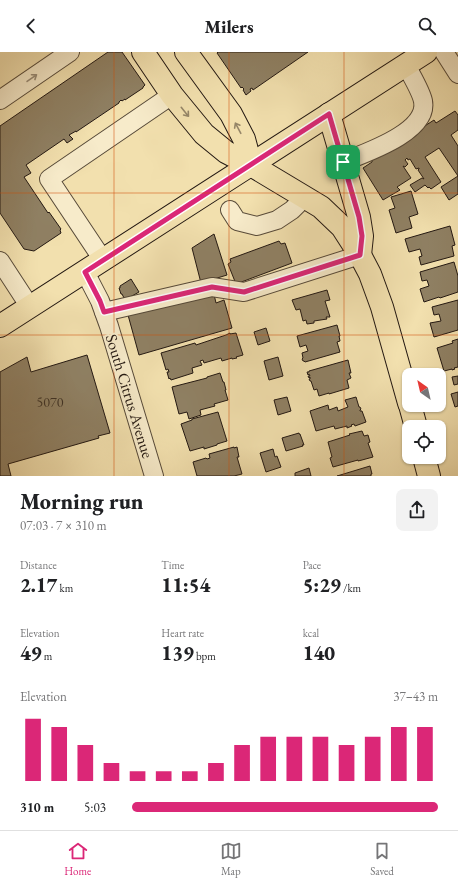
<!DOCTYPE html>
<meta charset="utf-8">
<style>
body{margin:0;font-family:"EB Garamond",serif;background:#f2f2f2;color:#202124;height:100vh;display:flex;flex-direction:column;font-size:15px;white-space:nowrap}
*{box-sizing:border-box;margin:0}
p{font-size:13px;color:#757577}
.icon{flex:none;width:22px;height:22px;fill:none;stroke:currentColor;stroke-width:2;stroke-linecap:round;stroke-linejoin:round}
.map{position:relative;height:424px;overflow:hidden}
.sheet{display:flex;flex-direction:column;background:#fff;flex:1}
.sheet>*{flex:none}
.needle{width:26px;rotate:326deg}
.tools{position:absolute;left:402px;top:316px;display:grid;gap:8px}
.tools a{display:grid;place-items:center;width:44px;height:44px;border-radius:8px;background:#fff;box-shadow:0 1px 3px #0004;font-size:20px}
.pin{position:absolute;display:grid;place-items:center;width:34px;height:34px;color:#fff;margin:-17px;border-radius:8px;box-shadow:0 2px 6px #0006}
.round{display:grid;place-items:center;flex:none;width:42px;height:42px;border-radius:8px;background:#f2f2f2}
.headline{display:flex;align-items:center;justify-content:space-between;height:68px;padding:0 20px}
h1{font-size:22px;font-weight:800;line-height:30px}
.metrics{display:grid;grid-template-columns:repeat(3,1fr);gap:6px;height:68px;padding:4px 20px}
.metrics div{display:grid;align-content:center}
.metrics b{font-size:20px;font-weight:800}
.metrics small{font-size:11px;font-weight:400}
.metrics p{font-size:11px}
.chart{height:112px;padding:8px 20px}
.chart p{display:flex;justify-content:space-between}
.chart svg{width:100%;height:72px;margin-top:4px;stroke:#db2777;stroke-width:6}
ul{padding:0 20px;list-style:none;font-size:13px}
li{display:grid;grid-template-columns:64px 48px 1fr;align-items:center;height:30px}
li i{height:10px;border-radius:5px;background:#db2777}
header{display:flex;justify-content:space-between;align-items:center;height:52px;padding:0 20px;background:#fff;font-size:18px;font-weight:800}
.tab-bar{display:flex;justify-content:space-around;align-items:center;height:56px;border-top:1px solid #e0e0e0;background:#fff;font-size:11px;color:#757577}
.tab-bar a{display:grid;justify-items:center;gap:2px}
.tab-bar .selected{color:#db2777}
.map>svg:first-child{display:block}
</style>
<header><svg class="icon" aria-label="back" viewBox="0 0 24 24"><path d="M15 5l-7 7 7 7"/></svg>Milers<svg class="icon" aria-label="search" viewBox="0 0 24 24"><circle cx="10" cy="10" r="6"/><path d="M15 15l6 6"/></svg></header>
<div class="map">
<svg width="458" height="424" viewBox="0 0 458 424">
<rect width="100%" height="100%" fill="#f2e0ae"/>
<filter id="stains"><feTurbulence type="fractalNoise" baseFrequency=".005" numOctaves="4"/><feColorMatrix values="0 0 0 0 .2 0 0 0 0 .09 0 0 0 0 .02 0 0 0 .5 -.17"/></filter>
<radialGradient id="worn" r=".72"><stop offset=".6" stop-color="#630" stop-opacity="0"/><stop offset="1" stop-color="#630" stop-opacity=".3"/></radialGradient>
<g fill="#8f8063" stroke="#231812">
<path d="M108,0h14l23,33 -2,2v1l-18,12v-1l-3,2 -1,-1 -2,2v1l-43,29v-1l-7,4 4,4 -6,4 -3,-4 -38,26 5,8 -7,4 24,36 1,-1 12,17 -1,1 1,3 -27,18 -10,-2 -24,-36v-87z"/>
<path d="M218,0h90l-55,38 -1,-2 -2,1 1,2 -5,4 -3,-5 1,-1 -2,-2 -1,1 -24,-35z"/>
<path d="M455,59l3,4v15l-7,5 7,11v48l-9,6 -8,-13 17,-11 -19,-28 -14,9 16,25 -10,7 -2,-2 -1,1 -3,-3 -10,7 -5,-7 12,-7 2,1 -6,-9 1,-1v-1l-3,1 -6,-10 -2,1 -1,-2 -2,2 3,4 -3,3 -2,-1 8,12 -14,9 3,3 -17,10 -20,-32 9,-6v-2l62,-40 2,3z"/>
<path d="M411,139l7,23 -9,3 3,11 -16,5 -7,-23 6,-2 -4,-11z"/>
<path d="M450,174l5,19 -3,1 2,10 -33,9 -2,-8 3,-1 -2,-7 -11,3 -4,-13z"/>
<path d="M214,182l13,41 -26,8 -9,-35z"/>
<path d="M279,189l2,3 4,-1 7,20 -56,21 -8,-20 3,-2 -1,-3z"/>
<path d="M454,210l4,14v16l-18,6 -1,-1 -15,5 -4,-13 9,-3 -2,-6 -5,1 -2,-9z"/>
<path d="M131,227l8,13 -14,8 -3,-6h-1l-2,-6h1v-2z"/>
<path d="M213,238l3,13 8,-3 8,28 -93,27 -11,-40z"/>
<path d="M327,238l3,10 -5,1 5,16h-4l1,2 -13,2v2l-7,1 -1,-4 -3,1 -3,-12 -4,1 -4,-10z"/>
<path d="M458,248v30l-24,7 -4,-14 11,-2 -2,-7 -5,1 -2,-8z"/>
<path d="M337,273l3,11h-1l1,5 -3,1 3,10 -35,10 -1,-1h-1l-1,-2 1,-1 -1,-5 6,-2 -2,-6 -6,2 -3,-11z"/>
<path d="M266,276l4,13 -12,4 -4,-13z"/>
<path d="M230,281v1l6,-1 7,22 -7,2 1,1 -5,1v-1l-10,3 -1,-3 -17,5 -1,-3 -3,1 2,4 -10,3 1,5 -22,7 -1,-2 -1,1 -2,-7h2l-1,-3 -2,1 -5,-17 34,-10 1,2 30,-10z"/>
<path d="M458,287v28l-4,1 1,1 -3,1v-1l-8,2 -7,-23 16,-5 -1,-2z"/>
<path d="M87,303l23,78 -12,3 1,2 -91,26 3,12h-11v-104l27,-15 4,15z"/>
<path d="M278,305l5,19 -14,4 -5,-19z"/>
<path d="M348,308l3,13h-2l2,5 -4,2 2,8 -20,6v-1l-10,3 -2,-7 -3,1 -3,-9h-1l-1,-2h1v-2l-1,1 -1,-2h2l-1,-2 -1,1 -1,-3h2v-1z"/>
<path d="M220,321l3,9h1l2,8h-1l3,10 -14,4 1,2 -15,4 1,5 -12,4 -2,-7 -8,2 -7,-27 35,-9v-1z"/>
<path d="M458,324v8l-4,1 -2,-8z"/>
<path d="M458,340v14l-3,1 -4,-13z"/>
<path d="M287,345l4,14 -13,4 -4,-15z"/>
<path d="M356,345l3,10h1l1,2 -1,1v1h2l4,11 -11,4 -1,-2 -3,1 1,1 -5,2v-2l-12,3 -1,-3 -18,5 -6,-20 18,-6 1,5 8,-3 1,4 10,-4 -3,-7z"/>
<path d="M218,360l9,29 -10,3v1l-13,4v-2l-14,4 -9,-27 11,-4v-1z"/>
<path d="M362,379l2,5 4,-1 2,7 -2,1 5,14 -11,3 -4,1v-1l-25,7 -3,-9 2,-1 -4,-15 22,-7 -1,-1z"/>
<path d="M299,381v1h1l4,11h-2l1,1 -17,5 -4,-13z"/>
<path d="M234,395v1l3,-1 2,10h-2l5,17 -8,2h-37l-4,-14 13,-4 1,1 3,-1 -1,-4z"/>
<path d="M273,397l2,8 2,-1 4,11 -15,5 -6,-19z"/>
<path d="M370,414l2,8h-1v2h-34z"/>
<path d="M309,416l2,8h-16v-3z"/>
</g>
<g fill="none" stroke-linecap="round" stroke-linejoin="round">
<g stroke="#574a39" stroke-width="20">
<g id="minor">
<path d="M444,0l14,22"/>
<path d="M0,48l70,-48"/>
<path d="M343,110c22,-9 86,-30 80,-61 -2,-10 -12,-26 -17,-36"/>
<path d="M230,158l7,11 20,5 20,-6 15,-10 13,-13"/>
<path d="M103,208l-54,-81 123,-84"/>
<path d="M0,209l30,46"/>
<path d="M85,220l15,29 9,25 45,150"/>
<path d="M104,260l108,-25 32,5 116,-37"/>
</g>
</g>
<g stroke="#231812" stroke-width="24">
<g id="major">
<path d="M143,0l29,43 32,39 22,18 25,13 70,42 21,20 18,28 10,19 12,33 27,96"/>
<path d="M186,0l45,62 13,25 7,26"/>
<path d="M329,62l30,103 3,19 -2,19"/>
<path d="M0,274l426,-274"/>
<path d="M410,353l6,22"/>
<path d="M424,405l5,19"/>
</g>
</g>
<use href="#minor" stroke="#f7ebca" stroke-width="18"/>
<use href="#major" stroke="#f2e0ae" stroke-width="22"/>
</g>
<defs><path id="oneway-shaft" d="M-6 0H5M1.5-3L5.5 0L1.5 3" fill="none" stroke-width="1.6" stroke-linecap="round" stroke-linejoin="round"/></defs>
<use stroke="#988c77" href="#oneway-shaft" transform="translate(32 26) rotate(-35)"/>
<g stroke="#958668">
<use href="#oneway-shaft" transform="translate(185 60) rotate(51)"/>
<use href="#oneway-shaft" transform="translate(238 76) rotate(-118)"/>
</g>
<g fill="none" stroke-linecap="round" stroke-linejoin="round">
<g stroke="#fff" stroke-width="8">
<path id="route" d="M329,62l30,103 3,19 -2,19 -116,37 -32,-5 -108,25 -4,-11 -15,-29z"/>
</g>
<use href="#route" stroke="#db2777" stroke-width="5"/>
</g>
<path fill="none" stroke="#d4520d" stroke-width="1" stroke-opacity="0.55" d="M114,0v424M229,0v424M344,0v424M0,141h458M0,283h458"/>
<g text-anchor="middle" stroke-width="4" stroke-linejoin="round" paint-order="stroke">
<g font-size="14" fill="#3e3226">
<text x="50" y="355">5070</text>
</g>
<g font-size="16" fill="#231812" stroke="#f7ebca">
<text transform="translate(130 344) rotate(73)" y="6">South Citrus Avenue</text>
</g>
</g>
<rect width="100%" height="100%" filter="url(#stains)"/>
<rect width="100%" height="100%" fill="url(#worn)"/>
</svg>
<div class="tools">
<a><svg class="needle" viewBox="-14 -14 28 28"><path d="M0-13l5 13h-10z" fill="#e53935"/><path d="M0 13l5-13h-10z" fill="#757577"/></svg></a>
<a><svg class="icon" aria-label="locate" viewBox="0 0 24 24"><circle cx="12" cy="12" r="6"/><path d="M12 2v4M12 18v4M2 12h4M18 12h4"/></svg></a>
</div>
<div class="pin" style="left:343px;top:110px;background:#1e9e55"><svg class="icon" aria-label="arrive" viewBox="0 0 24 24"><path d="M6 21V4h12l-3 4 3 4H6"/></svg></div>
</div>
<section class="sheet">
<div class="headline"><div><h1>Morning run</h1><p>07:03 · 7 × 310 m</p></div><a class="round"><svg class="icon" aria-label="share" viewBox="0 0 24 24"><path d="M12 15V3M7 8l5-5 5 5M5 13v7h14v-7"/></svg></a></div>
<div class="metrics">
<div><p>Distance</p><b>2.17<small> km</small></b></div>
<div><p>Time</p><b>11:54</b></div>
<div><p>Pace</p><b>5:29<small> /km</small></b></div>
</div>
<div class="metrics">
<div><p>Elevation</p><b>49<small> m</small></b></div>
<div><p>Heart rate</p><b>139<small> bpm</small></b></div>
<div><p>kcal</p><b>140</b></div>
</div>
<div class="chart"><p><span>Elevation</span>37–43 m</p>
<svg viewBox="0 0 160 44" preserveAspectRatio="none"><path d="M5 44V6M15 44V11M25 44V22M35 44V33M45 44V38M55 44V38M65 44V38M75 44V33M85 44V22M95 44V17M105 44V17M115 44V17M125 44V22M135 44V17M145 44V11M155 44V11"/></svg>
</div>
<ul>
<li><b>310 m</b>5:03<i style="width:100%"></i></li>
</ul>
</section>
<nav class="tab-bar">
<a class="selected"><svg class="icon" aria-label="home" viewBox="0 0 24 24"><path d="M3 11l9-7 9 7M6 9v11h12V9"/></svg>Home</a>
<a><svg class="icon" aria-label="map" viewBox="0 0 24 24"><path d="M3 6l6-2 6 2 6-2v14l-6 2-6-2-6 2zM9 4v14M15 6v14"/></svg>Map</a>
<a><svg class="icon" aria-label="saved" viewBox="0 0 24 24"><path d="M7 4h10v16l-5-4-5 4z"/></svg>Saved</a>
</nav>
